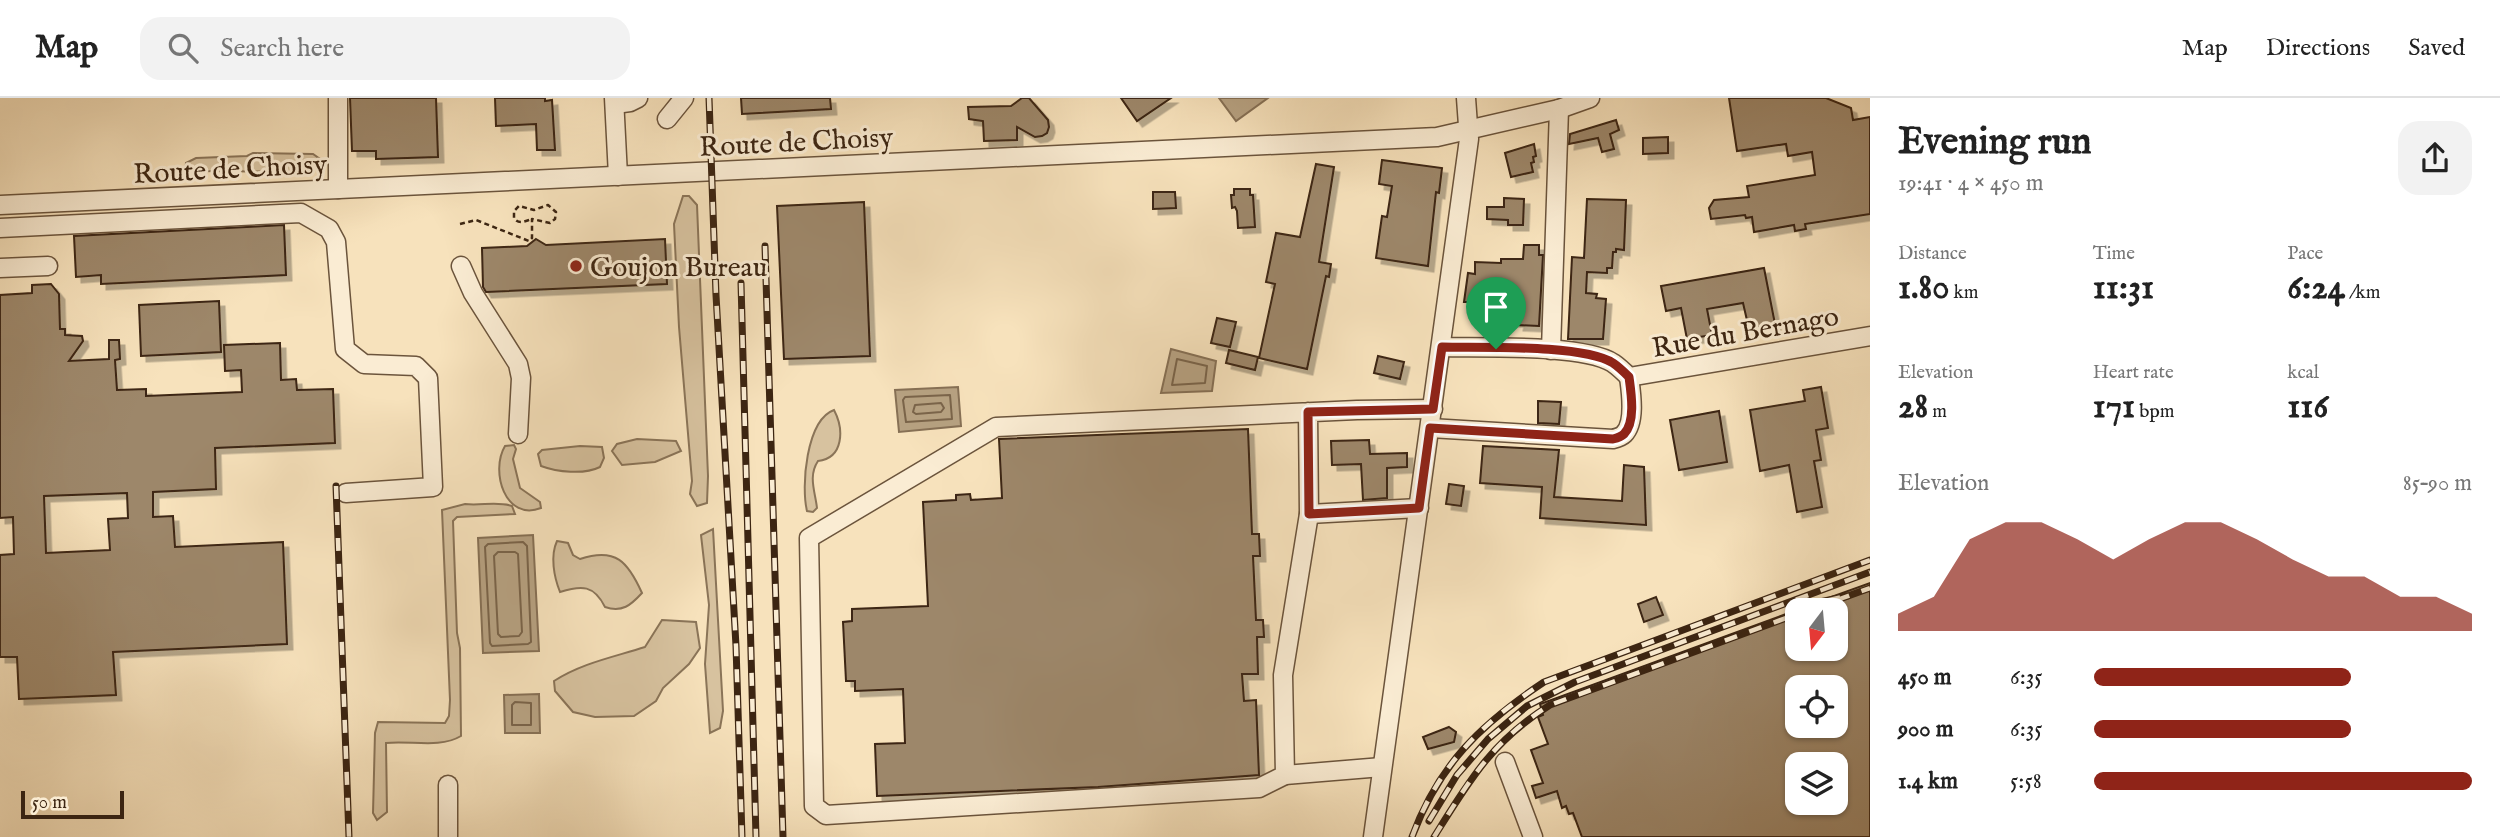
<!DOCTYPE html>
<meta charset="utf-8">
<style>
body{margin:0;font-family:"IM FELL English",serif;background:#f2f2f2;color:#222;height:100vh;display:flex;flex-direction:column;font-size:26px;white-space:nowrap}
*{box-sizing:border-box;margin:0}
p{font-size:23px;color:#767676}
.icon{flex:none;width:38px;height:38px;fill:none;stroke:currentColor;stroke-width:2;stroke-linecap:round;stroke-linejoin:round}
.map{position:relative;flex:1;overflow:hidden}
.drawer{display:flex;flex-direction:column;background:#fff;width:630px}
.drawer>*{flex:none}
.needle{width:46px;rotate:196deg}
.buttons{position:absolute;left:1785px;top:500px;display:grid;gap:14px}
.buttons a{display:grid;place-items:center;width:63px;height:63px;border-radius:14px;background:#fff;box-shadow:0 2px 5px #0004;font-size:35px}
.scale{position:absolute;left:21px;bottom:18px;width:103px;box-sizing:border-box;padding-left:7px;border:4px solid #3c2512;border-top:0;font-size:19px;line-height:24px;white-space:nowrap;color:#3c2512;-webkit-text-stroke:5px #faecd3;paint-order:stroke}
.pin{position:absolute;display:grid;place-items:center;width:60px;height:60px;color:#fff;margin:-72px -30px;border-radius:50% 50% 50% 0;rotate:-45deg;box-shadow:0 0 7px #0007}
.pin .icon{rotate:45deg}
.round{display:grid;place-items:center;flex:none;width:74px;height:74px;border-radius:21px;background:#f2f2f2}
.headline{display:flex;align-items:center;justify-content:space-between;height:119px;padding:0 28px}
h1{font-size:38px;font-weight:700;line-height:52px}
.figures{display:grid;grid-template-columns:repeat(3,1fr);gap:10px;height:119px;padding:7px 28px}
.figures div{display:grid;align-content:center}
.figures b{font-size:35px;font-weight:700}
.figures small{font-size:19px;font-weight:400}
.figures p{font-size:19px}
.chart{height:196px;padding:14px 28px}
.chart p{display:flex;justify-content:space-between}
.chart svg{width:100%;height:126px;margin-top:7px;fill:#8f2418;opacity:.7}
ul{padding:0 28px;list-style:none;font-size:23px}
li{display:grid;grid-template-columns:112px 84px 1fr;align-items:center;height:52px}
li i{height:18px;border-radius:9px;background:#8f2418}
header{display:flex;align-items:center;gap:42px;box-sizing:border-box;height:98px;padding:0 35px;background:#fff;border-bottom:2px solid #e0e0e0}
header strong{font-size:33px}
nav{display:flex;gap:38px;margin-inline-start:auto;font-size:24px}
.search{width:490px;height:63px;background:#f2f2f2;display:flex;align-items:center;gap:18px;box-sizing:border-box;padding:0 24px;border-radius:21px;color:#767676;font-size:26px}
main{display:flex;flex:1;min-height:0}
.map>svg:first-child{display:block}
</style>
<header>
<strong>Map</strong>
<div class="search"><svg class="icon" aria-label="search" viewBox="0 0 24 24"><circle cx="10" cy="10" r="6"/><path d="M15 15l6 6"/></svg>Search here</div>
<nav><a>Map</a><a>Directions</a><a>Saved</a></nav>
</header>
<main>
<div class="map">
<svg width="1870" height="739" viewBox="0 0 1870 739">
<defs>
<filter id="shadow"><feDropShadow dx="5.5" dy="5.5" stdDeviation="0" flood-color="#0004"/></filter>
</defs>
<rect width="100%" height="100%" fill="#f7e2bc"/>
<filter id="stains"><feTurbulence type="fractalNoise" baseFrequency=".00286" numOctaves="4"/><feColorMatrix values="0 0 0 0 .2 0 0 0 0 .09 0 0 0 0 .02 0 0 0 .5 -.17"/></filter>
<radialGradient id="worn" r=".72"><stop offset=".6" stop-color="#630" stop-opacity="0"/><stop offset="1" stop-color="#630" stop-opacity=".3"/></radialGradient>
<g fill="#d7c29f" stroke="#8a7458" stroke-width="2">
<path d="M253,55l60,1 7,5 -2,9 -11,4 -122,-1 1,-8 10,-5 51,-2z"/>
<path d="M683,98h6l8,9 11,271 -1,27 -10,3 -7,-12 2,-13 -13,-154 -5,-103z"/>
<path d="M834,312c10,19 10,48 -16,51 -10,15 -3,30 -1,47l-4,4 -6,-1c-6,-24 -1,-91 27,-101z"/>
<path d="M637,341l39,2 5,10 -26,11 -33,3 -10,-14 5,-7z"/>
<path d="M514,347l2,4 -3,10 7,29 20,14 1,6c-36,14 -51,-37 -36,-62z"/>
<path d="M580,348l22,1 2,11 -4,9c-16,8 -43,5 -59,-1l-3,-12 4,-4z"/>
<path d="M465,406c15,2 33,-3 47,2l3,8 -58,3 -4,4 4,112 3,15 1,88c-22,13 -51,4 -75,7l1,69 -10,8 -4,-7 2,-80 3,-11 67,1 4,-7 1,-16 -8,-190z"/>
<path d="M713,431l10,182 -3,17 -10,5 -5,-69 4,-59 -8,-70z"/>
<path d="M557,443l11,2 5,12 7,4c36,-12 48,3 62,34 -11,12 -20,20 -37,14 -11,-22 -23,-22 -45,-15 -6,-15 -10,-36 -3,-51z"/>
<path d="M662,522l34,2 4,26 -11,16 -26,24 -7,13 -22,15 -39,1 -22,-5 -18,-21 -1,-10c28,-18 60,-24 91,-34z"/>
</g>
<g fill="#b7a282" stroke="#867055" stroke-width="2">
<path d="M1219,0h49l-32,23z"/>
<path d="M1171,251l45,12 -4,30 -51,2z"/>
<path d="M958,289l3,39 -62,6 -4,-42z"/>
<path d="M533,437l6,116 -56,2 -5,-115z"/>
<path d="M539,596l1,39h-35l-1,-38z"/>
</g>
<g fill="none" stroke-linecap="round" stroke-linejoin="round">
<g stroke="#7a644a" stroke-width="2">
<path d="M1177,261l30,7 -2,17 -33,2z"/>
<path d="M950,297l2,24 -46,3 -3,-22 2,-3z"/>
<path d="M941,305l3,5 -3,4 -25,2 -3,-2 2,-7z"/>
<path d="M523,444l4,4 4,96 -3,2 -36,2 -2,-3 -5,-96 3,-3z"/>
<path d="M498,454h17l3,2 4,78 -3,4 -18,1 -3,-3 -4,-78z"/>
<path d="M515,604l16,1v22h-19v-20z"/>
</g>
</g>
<g fill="#9d876a" stroke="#3c2512" stroke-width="2" fill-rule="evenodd" filter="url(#shadow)">
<path d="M350,0h86l2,59 -62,2v-8h-24z"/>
<path d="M495,0h50v3l7,-1 3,50h-18l-1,-26 -40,2z"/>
<path d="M741,0h89l1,11 -89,5z"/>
<path d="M1022,0h7l19,22 1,7 -2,6 -5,3 -7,1 -18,-10v13l-33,1 -1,-20 -14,-2 -1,-12 43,-1z"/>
<path d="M1121,0h50l-34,23z"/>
<path d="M1729,0h97l25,10 2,12 17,-3v97l-65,10 1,5 -11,2 -1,-6 -40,7 -2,-15 -6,1 -1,-3 -34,4 -2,-11 5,-8 35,-3 -2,-11 68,-11 -3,-23 -24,4 -2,-12 -49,7z"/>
<path d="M1616,22l3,10 -9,4 4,15 -12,3 -4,-14 -29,6 1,-10z"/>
<path d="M1668,39v16l-25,1v-16z"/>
<path d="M1534,46l2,12 -3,1 1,5 -3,1 2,9 -22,5 -6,-24z"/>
<path d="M1382,62l60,8 -3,25 -3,-1 -8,74 -52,-8 6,-42 5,1 5,-31 -13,-2z"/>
<path d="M1316,66l18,3 -15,95 12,2 -2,13 -3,-1 -19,93 -48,-11 16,-74 -9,-2 10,-49 24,4z"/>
<path d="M1234,91h16v6h3l2,32 -17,1 -1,-17 -2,-4 -3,1 -1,-13h3z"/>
<path d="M1153,94h22l1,16 -23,1z"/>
<path d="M1504,100l20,1 -1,26h-15v-5l-21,-1v-12h17z"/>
<path d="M1587,101l39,1 -2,50 -8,-1v3h-3l-1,16h-5v5l-20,-1 -1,21 11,1 -1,4 10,1 -3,40h-35l4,-82 12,1z"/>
<path d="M864,104l6,154 -86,3 -7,-153z"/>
<path d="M284,127l2,50 -185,9v-9l-25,2 -2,-41z"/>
<path d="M536,141l10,6 119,-6 2,45 -181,8 -3,-5 -1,-39 45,-2z"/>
<path d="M1524,147h15v10h4l-4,71 -21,-1 1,-4h-12v-5l-35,-2 1,-12h-9l4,-29 7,1v-12l26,1v-4h22z"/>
<path d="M1764,170l11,56 -26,5 -6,-26 -36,6 5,26 -25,4 -6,-31 -15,3 -5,-25z"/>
<path d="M51,186l8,10 1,35h5v6l17,1 1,5 -14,20 40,-2v-19h10l1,19 -5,1 2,30 29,-1v7l96,-4 -1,-22 -16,1 -1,-26 56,-2 1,37 15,-1 1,11 36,-1 2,54 -120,5 1,41 -63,3v25l20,-1 2,31 108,-5 4,102 -174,8 3,43 -97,4 -2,-42h-17v-102l14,-1 -1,-37 -13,1v-223l32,-2v-8zM127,395l1,25 -20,1 2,31 -64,3 -2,-57z"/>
<path d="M219,203l2,51 -80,4 -2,-51z"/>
<path d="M1217,220l19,4 -6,25 -19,-4z"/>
<path d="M1229,252l29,7 -3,13 -29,-7z"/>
<path d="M1378,258l26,6 -4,17 -26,-6z"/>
<path d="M1821,289l7,41 -12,2 5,30 -7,1 8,46 -25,5 -8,-47 -29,6 -10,-61 55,-9 -2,-11z"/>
<path d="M1538,303l23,1 -2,22 -21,-1z"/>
<path d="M1719,313l8,51 -48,8 -9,-50z"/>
<path d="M1248,331l4,105h7l1,22h-7l3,64h7l1,17h-7l1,37h-16l2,27 12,-1 3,75 -161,12 -221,9 -2,-52 30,-1 -2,-54 -48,2v-10h-9l-3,-59 9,-1v-12l76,-3 -5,-104 33,-2v-5l14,-1 1,6 31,-2 -3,-59z"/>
<path d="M1369,342l1,14 37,-1v14l-20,1v30l-24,2 -2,-36 -29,1 -1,-24z"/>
<path d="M1483,348l76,4 -5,47 68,4 2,-36 20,2 2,58 -106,-7 2,-31 -62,-4z"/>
<path d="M1449,386l15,2 -3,20 -15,-2z"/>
<path d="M1870,485v254h-288l-9,-24 -4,1 -3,-8 -4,2 -5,-17 -21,7 -4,-12 11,-3 -12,-33 17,-6 -10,-27 5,-2 -3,-11 257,-94v39h39v-38l-38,-2zM1797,590h39v38h-39zM1797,667h39v38h-39z"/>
<path d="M1656,499l7,18 -19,7 -6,-18z"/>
<path d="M1449,629l7,5 -2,10 -26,7 -5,-12z"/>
</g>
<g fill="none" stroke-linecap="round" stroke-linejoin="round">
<g stroke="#6b543c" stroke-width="21">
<g id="minor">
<path d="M614,0l4,78"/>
<path d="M615,6l15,-2 8,-4"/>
<path d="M667,21l17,-21"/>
<path d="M338,91v-91"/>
<path d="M0,107l1437,-68 122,-28 31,-11"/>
<path d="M0,130l301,-15 28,16 7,13 9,107 19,15 52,2 12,12 5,109 -87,6"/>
<path d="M461,168l12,27 45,71 3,14 -3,56"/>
<path d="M0,170l48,-2"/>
<path d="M1442,249c39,1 141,-3 171,16 6,4 11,9 16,14l241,-41"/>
<path d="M1551,252l8,-241"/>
<path d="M1308,314l1,102 -26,161 2,100 -26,13 -433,27 -12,-9 -5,-268 187,-111 361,-17 76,-1"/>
<path d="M1430,330l183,11c4,-1 8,-2 11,-5 12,-12 7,-42 5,-57"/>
<path d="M1309,416l110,-6"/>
<path d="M1505,664l28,75"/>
<path d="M1285,677l97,-8"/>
<path d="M448,687v52"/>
<path d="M1373,739l96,-698 -3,-41"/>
</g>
</g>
<path stroke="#3c2512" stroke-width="2.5" stroke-dasharray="5 3.5" stroke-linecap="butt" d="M460,126l16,-4 53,21 3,-3v-19l18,4 5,-4 1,-7 -8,-7 -14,5 -15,-4 -5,5v7c5,7 11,3 18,1"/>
<use href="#minor" stroke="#faecd3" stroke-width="18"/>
<g stroke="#3c2512" stroke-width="7">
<g id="rail">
<path d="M709,0l7,197 20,351 6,191"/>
<path d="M765,148l18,591"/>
<path d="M741,185l15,554"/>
<path d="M336,388l13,351"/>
<path d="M1837,502l33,-12"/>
<path d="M1802,508l45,-10"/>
<path d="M1429,723l28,-46 31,-36 39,-33 48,-24 295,-110"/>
<path d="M1412,739c27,-73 69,-113 132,-155l326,-122"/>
<path d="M1434,739c35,-56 58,-96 116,-132l247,-91"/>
</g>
</g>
<use href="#rail" stroke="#faecd3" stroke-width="4.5" stroke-dasharray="13" stroke-linecap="butt"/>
</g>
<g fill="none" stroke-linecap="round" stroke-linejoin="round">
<g stroke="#fff" stroke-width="14">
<path id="route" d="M1442,249c39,1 140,-3 171,16 6,4 11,9 16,14 2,15 7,45 -5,57 -3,3 -7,4 -11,5l-183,-11 -11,80 -110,6 -1,-102 125,-3z"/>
</g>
<use href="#route" stroke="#8f2418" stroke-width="9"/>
</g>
<circle fill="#8f2418" stroke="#faecd3" stroke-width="2.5" cx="576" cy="168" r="7"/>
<g text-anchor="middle" stroke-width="6" stroke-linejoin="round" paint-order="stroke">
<g font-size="28" fill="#3c2512" stroke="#faecd3">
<text transform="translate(796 43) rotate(-3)" y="10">Route de Choisy</text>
<text transform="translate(230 70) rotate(-3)" y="10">Route de Choisy</text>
<text transform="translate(1745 233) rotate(-10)" y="10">Rue du Bernago</text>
</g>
<g font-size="28" fill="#3c2512" stroke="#faecd3" text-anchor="start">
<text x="590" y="178">Goujon Bureau</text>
</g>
</g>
<rect width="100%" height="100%" filter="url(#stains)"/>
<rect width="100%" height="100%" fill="url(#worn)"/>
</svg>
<div class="buttons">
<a><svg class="needle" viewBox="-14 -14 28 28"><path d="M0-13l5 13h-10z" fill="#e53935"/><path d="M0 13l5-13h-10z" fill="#767676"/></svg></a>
<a><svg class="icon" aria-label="locate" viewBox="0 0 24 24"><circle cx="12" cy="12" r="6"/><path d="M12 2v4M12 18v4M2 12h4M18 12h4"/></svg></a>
<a><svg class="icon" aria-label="layers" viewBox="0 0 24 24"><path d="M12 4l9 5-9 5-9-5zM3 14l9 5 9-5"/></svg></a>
</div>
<div class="scale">50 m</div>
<div class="pin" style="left:1496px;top:251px;background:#1e9e55"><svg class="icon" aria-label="arrive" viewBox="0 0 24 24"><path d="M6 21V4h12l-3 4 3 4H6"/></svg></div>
</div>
<section class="drawer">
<div class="headline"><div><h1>Evening run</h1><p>19:41 · 4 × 450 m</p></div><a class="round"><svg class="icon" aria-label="share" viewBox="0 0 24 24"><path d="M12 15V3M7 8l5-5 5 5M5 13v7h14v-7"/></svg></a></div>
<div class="figures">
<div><p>Distance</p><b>1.80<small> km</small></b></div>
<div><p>Time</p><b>11:31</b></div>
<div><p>Pace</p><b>6:24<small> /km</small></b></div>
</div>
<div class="figures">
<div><p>Elevation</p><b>28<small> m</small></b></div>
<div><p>Heart rate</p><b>171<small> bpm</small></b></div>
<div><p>kcal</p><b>116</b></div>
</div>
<div class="chart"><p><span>Elevation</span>85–90 m</p>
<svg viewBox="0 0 160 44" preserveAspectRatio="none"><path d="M0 44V38L10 32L20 12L30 6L40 6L50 12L60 19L70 12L80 6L90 6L100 12L110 19L120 25L130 25L140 32L150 32L160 38V44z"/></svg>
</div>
<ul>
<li><b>450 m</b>6:35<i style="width:68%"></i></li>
<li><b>900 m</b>6:35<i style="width:68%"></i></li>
<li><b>1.4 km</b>5:58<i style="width:100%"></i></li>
</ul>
</section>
</main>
